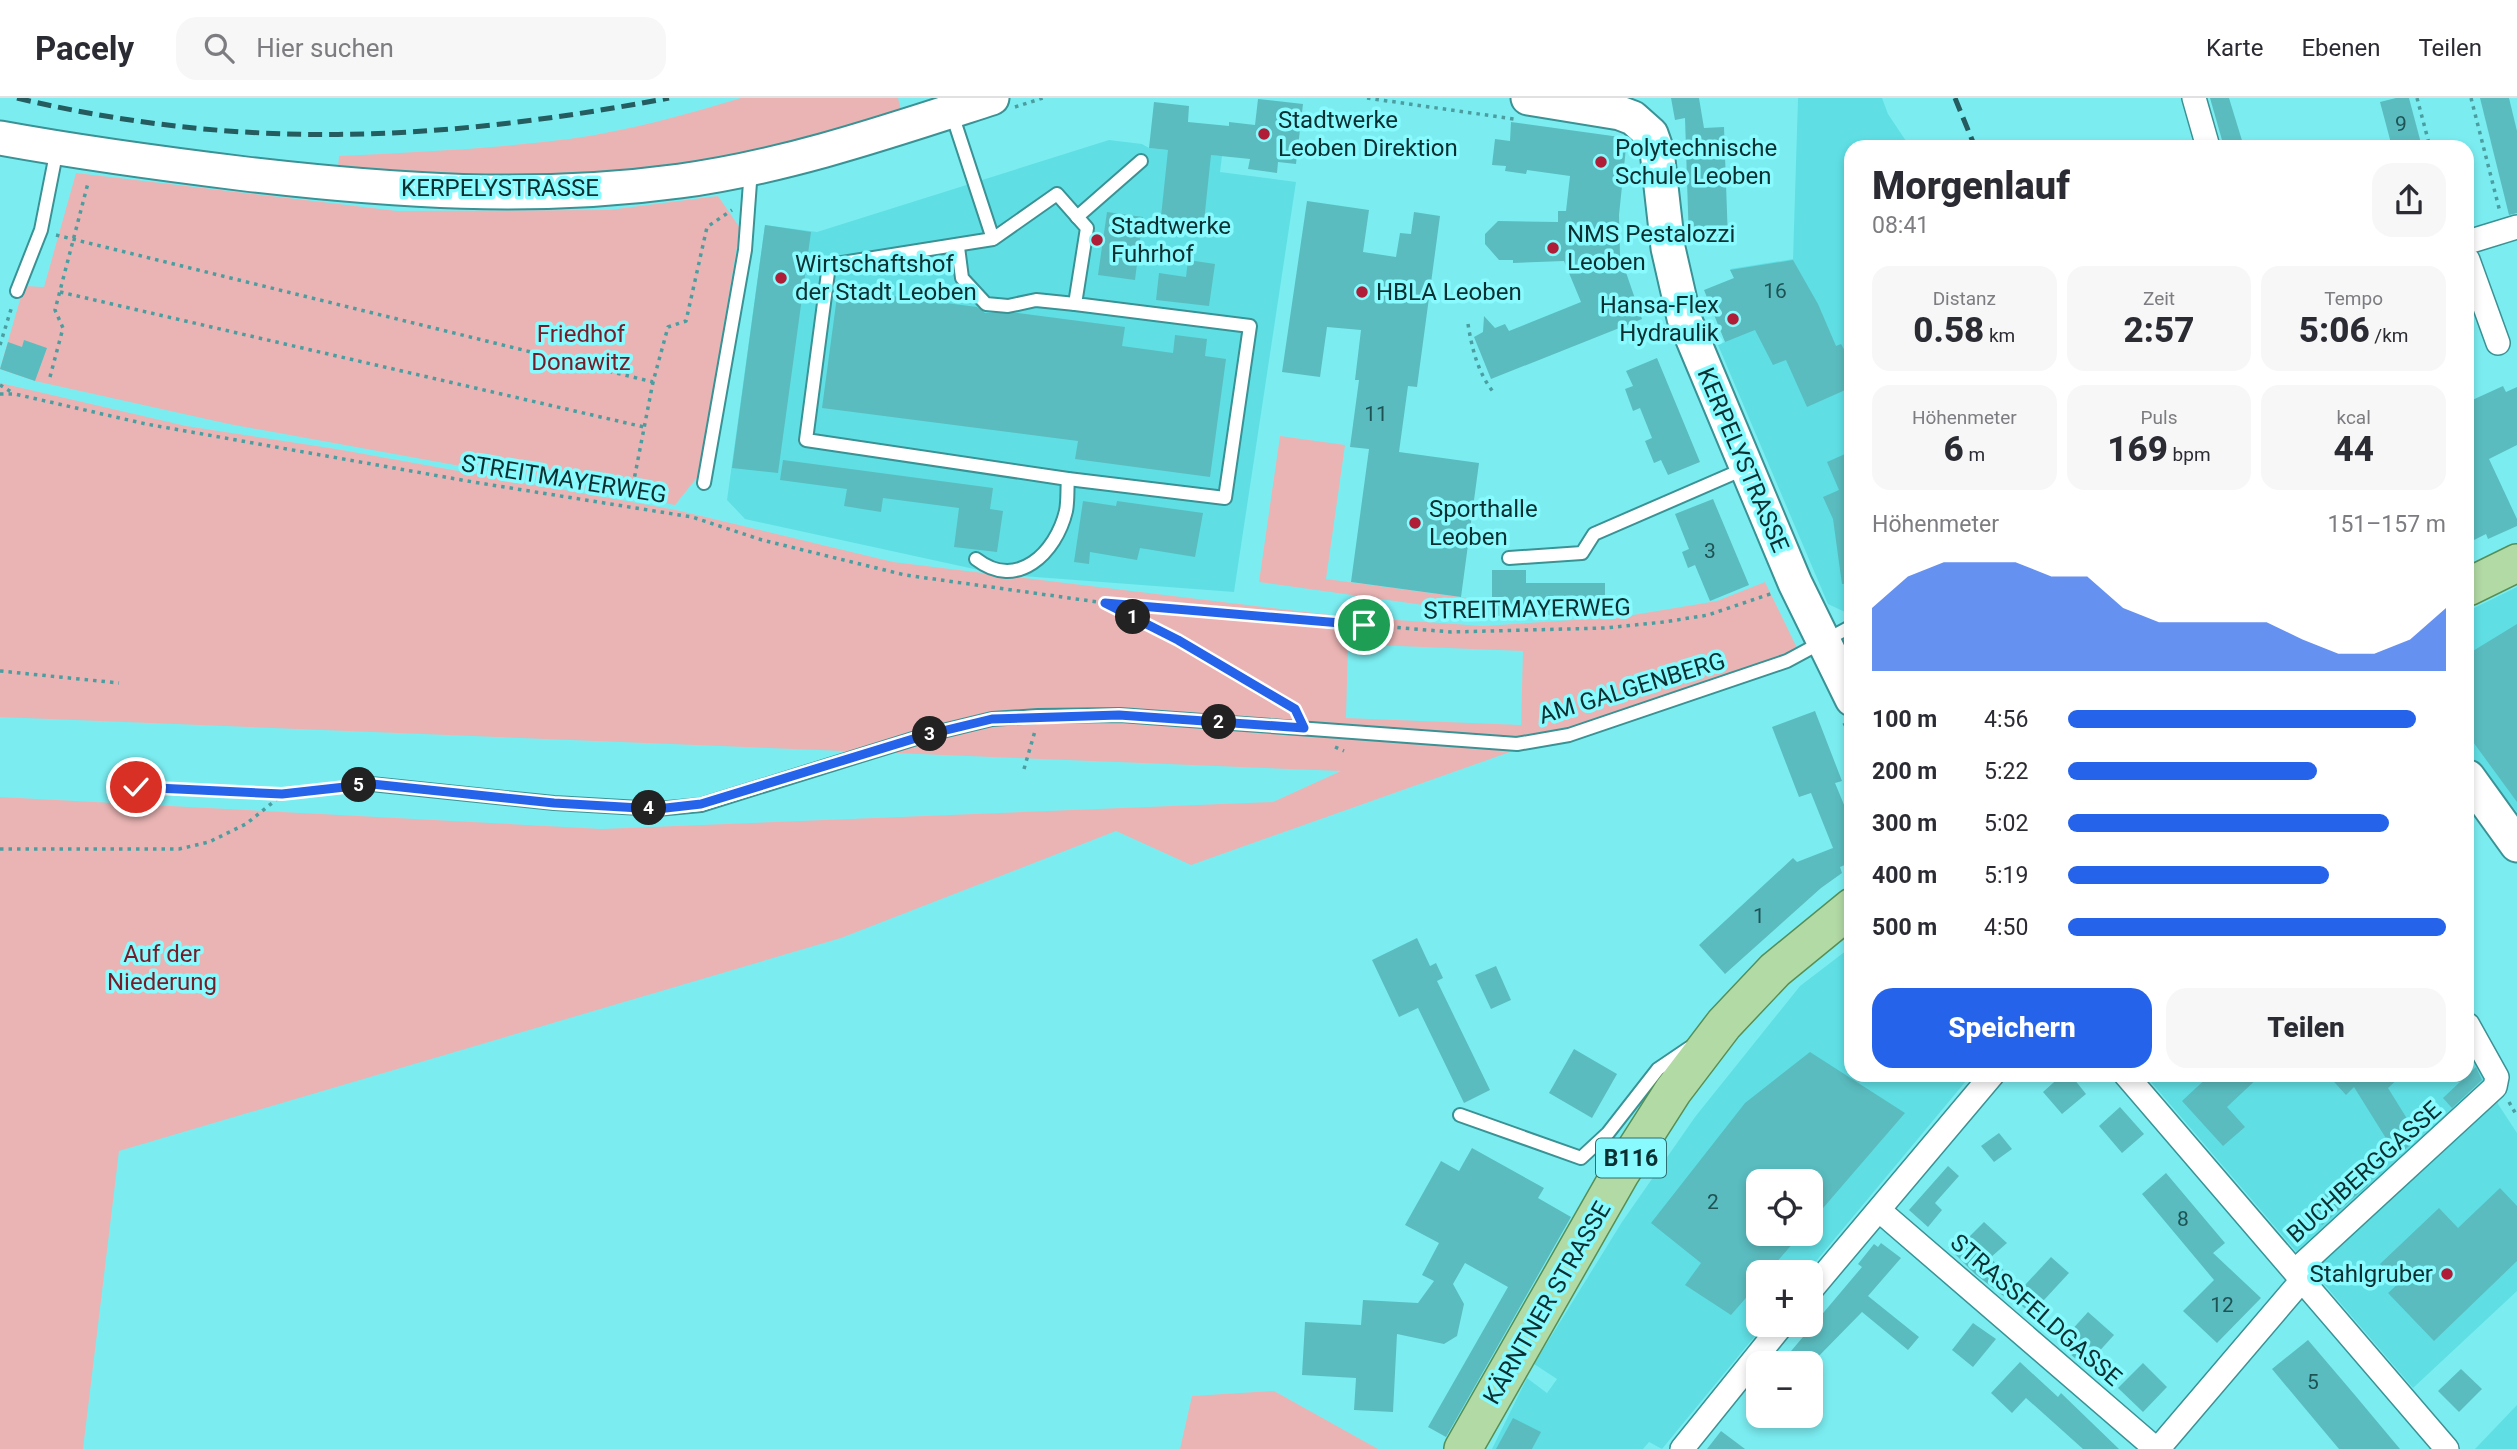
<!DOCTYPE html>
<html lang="de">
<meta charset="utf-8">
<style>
body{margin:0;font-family:Roboto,sans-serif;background:#f7f7f7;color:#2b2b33;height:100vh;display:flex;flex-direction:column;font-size:26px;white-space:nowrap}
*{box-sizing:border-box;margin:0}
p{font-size:23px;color:#7c7c81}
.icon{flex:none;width:38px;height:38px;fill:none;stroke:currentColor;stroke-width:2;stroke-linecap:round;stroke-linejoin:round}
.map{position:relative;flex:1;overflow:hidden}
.side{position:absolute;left:1844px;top:42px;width:630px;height:942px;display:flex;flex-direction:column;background:#fff;border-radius:21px;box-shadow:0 4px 10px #0003}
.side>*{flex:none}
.controls{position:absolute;left:1746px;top:1071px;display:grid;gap:14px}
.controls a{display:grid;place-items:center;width:77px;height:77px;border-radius:14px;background:#fff;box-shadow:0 4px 10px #0003;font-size:35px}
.pin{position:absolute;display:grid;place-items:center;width:60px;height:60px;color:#fff;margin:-30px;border:4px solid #fff;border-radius:50%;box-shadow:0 2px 7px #0007}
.km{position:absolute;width:35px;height:35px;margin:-18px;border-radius:50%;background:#222;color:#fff;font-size:19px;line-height:35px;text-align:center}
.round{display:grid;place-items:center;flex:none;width:74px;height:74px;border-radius:21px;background:#f7f7f7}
.overview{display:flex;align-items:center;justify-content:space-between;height:119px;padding:0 28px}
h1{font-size:38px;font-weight:800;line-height:52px}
.metrics{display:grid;grid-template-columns:repeat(3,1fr);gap:10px;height:119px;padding:7px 28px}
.metrics div{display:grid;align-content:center;border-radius:18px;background:#f7f7f7;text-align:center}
.metrics b{font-size:35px;font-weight:800}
.metrics small{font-size:19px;font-weight:400}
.metrics p{font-size:19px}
.chart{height:196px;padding:14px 28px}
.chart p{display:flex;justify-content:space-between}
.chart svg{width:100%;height:126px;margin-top:7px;fill:#2563eb;opacity:.7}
.cta{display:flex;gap:14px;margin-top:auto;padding:14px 28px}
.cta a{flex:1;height:80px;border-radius:21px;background:#2563eb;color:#fff;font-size:28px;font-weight:800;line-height:80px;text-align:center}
.cta a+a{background:#f7f7f7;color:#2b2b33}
ul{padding:0 28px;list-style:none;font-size:23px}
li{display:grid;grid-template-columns:112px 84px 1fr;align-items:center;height:52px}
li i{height:18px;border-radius:9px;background:#2563eb}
header{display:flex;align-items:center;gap:42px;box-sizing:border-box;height:98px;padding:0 35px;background:#fff;border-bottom:2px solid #e1e1e2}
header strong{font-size:33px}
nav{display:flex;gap:38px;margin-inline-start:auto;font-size:24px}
.search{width:490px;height:63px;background:#f7f7f7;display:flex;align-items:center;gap:18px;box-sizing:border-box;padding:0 24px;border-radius:21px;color:#7c7c81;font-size:26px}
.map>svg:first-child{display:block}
</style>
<header>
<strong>Pacely</strong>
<div class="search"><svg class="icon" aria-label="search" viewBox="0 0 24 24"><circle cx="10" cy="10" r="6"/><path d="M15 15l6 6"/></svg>Hier suchen</div>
<nav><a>Karte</a><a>Ebenen</a><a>Teilen</a></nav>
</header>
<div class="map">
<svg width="2517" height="1351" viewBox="0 0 2517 1351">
<rect width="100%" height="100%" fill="#7bedf1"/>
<g fill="#5fdfe4" fill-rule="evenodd">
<path d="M1798,0h84l6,16 22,33h-58l-1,478 -6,-13 -17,-8 -110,-259 7,-3 9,-64 -4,-9 63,-10z"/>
<path d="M1109,42l33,4 7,4 73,8 -2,16 76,10 -62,410 -237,-18 -252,-55 -18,-19 38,-275 52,7z"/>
<path d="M2517,489v225l-49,-61v-140z"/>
<path d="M1851,849l1,127 119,1 -164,197h-48v53h5l-102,124 -13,-7 -6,7h-151l35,-71 20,15 10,-14 -23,-15 88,-142 73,-105 105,-131zM1759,1083h52v53h-52z"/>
<path d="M2468,940l17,28 13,38 19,29v158l-104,97 -268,-313 323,-1z"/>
<path d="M2517,1307v44h-42z"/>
</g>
<g fill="#eab4b4" fill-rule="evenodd">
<path d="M741,0h157l4,15 -113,32 -130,24 -126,10 -195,-9 1,-14c77,-4 153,-7 230,-17 58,-8 116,-24 172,-41z"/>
<path d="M76,75l321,38 212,-1 109,-14 22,32 -41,247 -24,30 -446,-81 -194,-43 -35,-12 24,-83 20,1z"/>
<path d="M0,285l186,43 150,23 340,61 217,52 446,54 144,10 138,-9 96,-16 48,-19 33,68 -607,215 -75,-34 -275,107 -722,213 -36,298h-83v-652l602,32 671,-27 68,-31 -1341,-54zM1348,546l175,7 -2,74 -175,-7z"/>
<path d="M1280,338l65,9 -19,134 142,19 -2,13 -207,-29z"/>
<path d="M1274,1293l104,58h-198l12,-53z"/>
</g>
<g fill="#5abcbf">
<path d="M1671,0h28l5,30 20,-1 4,113 -39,2 -4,-124 -10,2z"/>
<path d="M2210,0h19l15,49h-20z"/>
<path d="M2396,0h13l13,49h-30l-12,-45z"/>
<path d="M2480,0h29l8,33v82l-8,2z"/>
<path d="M1258,1l45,5 -7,60 -18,-2 -1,11 -29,-4 2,-10 -39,-4 -8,76 -43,-5 8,-76 -19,-2 5,-46 35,4 -1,16 41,4v-4l26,3z"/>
<path d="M1511,24l116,16 -8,77 1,40 22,64 -151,60 -17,-42 9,-5 1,-16 11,12 10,-4 4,7 72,-29 -17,-41 -51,2v-3h-14l-14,-16v-10l13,-13 60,1v-11h8l4,-35 -43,-6 -1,4 -21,-3 1,-5 -14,-1 3,-26 15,2z"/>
<path d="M1307,103l62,9 -6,42 33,5 4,-24 11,1 3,-22 26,4 -23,171 -9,-1 -9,66 80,11 -18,134 -110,-15 18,-133 -19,-2 9,-67h-4l6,-50 -34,-3 -7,50 -38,-5z"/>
<path d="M1107,114l36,5 -8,63 -37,-5z"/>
<path d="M765,127l46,7 -33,241 -46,-5z"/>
<path d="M1188,162l27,4 -6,42 -53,-6 3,-27 27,4z"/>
<path d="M1793,162l25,44 18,42 5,-2 11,19v24l-45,20 -21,-47 -13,5 -18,-35 -30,12 -21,-52 30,-12 -4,-8z"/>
<path d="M838,191l139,18 8,6h33l107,14 -3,19 51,7 2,-18 32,4 -2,17 21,3 -16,118 -135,-18 3,-18 -256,-33z"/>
<path d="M24,242l23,8 -12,33 -35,-12 8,-27 14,5z"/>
<path d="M1657,260l43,104 -32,13 -7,-15 -7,3 -9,-22 7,-3 -12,-30 -7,3 -8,-22 8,-3 -7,-15z"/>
<path d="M2503,288l3,6 11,-5v58l-28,14 28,60v7l-29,13 -2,-5 -18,9v-141z"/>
<path d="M1852,353v132l-10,1 -9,-65 -10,-22 16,-7 -12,-28z"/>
<path d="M783,362l210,28 -3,21 13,2 -6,41 -43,-5 5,-39 -76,-10 -2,14 -37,-6 3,-17 -67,-9z"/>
<path d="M1713,401l36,86 -39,16 -15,-36 -7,3 -6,-16 7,-3 -14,-35z"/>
<path d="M1083,403l33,5 1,-5 86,12 -8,44 -55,-9 -3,12 -47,-8 -1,12 -15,-2z"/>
<path d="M1492,472h34v13h79v31l-113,2z"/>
<path d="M2517,526v178l-49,-67v-81z"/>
<path d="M1815,613l27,70 -7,2 17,41v38l-12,5 2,6 -21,15 -96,86 -26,-29 94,-87 4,4 36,-14 -22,-55 -12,4 -27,-70z"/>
<path d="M1417,840l13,28 6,-3 7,15 -6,3 53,109 -26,13 -46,-95 -19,9 -27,-57z"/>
<path d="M1496,868l15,34 -20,9 -16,-34z"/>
<path d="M1574,951l43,25 -25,44 -43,-25z"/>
<path d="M1810,954l95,61 -94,109v-41h-52v53h42l-33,38h-9v11l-28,32 -46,-30 16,-22 -50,-40 94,-120z"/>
<path d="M2476,969l6,13 -30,28 -9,-10z"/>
<path d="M2063,976h7l16,20 -24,20 -19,-22z"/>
<path d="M2211,976h51l-35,33 18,20 -22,19 -41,-45z"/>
<path d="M2327,976h76l-15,14 31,50 -22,18 -43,-69 -8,8z"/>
<path d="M2120,1009l24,27 -22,19 -23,-27z"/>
<path d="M1999,1035l13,16 -18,13 -13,-16z"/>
<path d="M1472,1050l72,40 -6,10 33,19 -125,220 -18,-10 80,-140 -43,-24 -12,21 11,20 -7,32 -13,8 -47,-10 -4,78 -39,-2 2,-32 -54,-3 3,-53 56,3 2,-25 55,3 16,-22 -12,-6 17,-32 -34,-18 36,-64 18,10z"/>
<path d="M1948,1068l11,10 -24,27 7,7 -14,17 -19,-17z"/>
<path d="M2354,1071l14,16 -46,40 -13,-17z"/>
<path d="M2166,1075l59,70 -12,10 48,45 -44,45 -34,-32 31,-31 -72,-86z"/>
<path d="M2500,1090l17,18v55l-83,80 -46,-48 11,-10 -19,-19 59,-56 19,20z"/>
<path d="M1984,1124l23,21 -17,15 33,29 -13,14 -35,-27 -27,-27 13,-12 5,5z"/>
<path d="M1881,1145l20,15 -33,38 51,41 -11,13 -46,-38 -50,51h-31l81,-96 -4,-3 16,-20 4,3z"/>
<path d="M2051,1159l18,16 -38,41 -18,-16z"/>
<path d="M2088,1214l26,23 -29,32 -26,-23z"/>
<path d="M1973,1225l23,16 -23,28 -21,-17z"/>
<path d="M2308,1242l46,54 46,55h-61l-21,-25 -46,-55z"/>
<path d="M2020,1264l38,35 3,-4 58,56h-36l-57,-51 -14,15 -21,-20z"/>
<path d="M2143,1265l24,24 -24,25 -25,-24z"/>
<path d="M2461,1271l21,20 -23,23 -21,-21z"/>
<path d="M1513,1320l28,14 -9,17h-36z"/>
<path d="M1721,1333l24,18h-38z"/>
</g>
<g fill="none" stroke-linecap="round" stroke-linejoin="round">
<g stroke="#3a9295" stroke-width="16">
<g id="lane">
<path d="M951,13l42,128 -164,26 -23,175 262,39 157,19 25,-172 -175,-22 12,-76 -30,-34 -64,45"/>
<path d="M1077,119l64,-56"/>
<path d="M958,149l4,31 24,26 22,2 28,-6 39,4"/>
<path d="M17,193l24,-61 16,-81"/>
<path d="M704,385l41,-233 6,-81"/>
<path d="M1509,460l73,-5 12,-19 152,-66"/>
<path d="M976,461c41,32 80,-6 90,-48 2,-10 1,-21 2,-32"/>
<path d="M371,686l183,19 103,6 44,-4 225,-70 66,-16 46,-3 82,-1 397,29 52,-9 218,-74 65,-35"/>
<path d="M1460,1017l121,43 27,-25 50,-64 31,-21"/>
</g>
</g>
<g stroke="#3a9295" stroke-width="26">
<g id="street">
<path d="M2194,0l14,49"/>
<path d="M2468,144l49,-15"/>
<path d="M2468,162l30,83"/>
<path d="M2125,976l322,375"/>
<path d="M1880,1113l276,238"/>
<path d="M2295,1173l200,-184 2,-10 -29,-52"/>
<path d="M1811,1192l182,-216"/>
<path d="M1682,1351l100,-124"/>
<path d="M2158,1351l144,-169"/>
</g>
</g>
<g stroke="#3a9295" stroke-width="37">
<g id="secondary">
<path d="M1528,0l92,15 13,5 18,16 6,17 11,97 16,70 111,265 57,116"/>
<path d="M0,40c82,15 164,26 246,36 147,17 286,27 434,7 105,-14 210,-50 312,-83"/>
<path d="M2468,679l49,68"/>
</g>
</g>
<g stroke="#568f56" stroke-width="40">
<g id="primary">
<path d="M2468,489l49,-24"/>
<path d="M1463,1351l157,-275 53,-83 51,-67 51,-54 77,-63"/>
</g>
</g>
<g stroke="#4b9da0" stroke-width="3.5" stroke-dasharray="3.5 5" stroke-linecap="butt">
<path d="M1367,0l147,21"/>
<path d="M2417,0l13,49"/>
<path d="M2471,0l29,114"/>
<path d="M1015,9l28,-9"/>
<path d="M56,137l597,147 15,-55 18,-6 21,-94 25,-17"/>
<path d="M60,194l584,135"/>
<path d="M1468,226c4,25 10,50 27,70"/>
<path d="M0,247l12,-39"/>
<path d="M50,279l13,-49 -8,-18 33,-127"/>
<path d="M0,287l13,8"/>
<path d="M0,296h15l131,30 327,58 219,35 70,23 143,35 200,28 346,29 154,-4 59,-6 44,-7 65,-22"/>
<path d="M633,387l20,-103"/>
<path d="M1107,506l71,37 119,72"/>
<path d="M0,573l119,12"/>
<path d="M1844,625l8,14"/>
<path d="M1335,649l9,4"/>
<path d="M1024,671l11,-38"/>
<path d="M137,689l145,8 73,-9"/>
<path d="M0,751h179l30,-7 37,-18 36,-29"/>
<path d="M2509,1004l8,14"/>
</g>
<use href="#lane" stroke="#fff" stroke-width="12"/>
<use href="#street" stroke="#fff" stroke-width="23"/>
<use href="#secondary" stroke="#fff" stroke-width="33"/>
<use href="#primary" stroke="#b2daa5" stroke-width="37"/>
<g stroke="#245c5f" stroke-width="5" stroke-dasharray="14 7" stroke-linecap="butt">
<path d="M17,0c227,54 425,43 652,0"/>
<path d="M1955,0l20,49"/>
</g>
</g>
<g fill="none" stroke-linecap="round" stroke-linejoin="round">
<g stroke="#fff" stroke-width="14">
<path id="route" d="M136,689l146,7 90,-10 182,19 103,6 44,-5 225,-69 66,-16 127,-4 185,13 -9,-19 -117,-69 -73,-37 259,22"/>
</g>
<use href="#route" stroke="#2563eb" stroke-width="9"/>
</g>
<g fill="#b01d37" stroke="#89fbff" stroke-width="2.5">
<circle cx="1264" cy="36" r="7"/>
<circle cx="1601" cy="64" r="7"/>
<circle cx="1097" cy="142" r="7"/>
<circle cx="1553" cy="150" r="7"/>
<circle cx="781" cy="180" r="7"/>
<circle cx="1362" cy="194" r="7"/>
<circle cx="1733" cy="221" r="7"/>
<circle cx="1415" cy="425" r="7"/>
<circle cx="2447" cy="1176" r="7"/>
</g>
<g text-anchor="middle" stroke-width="7" stroke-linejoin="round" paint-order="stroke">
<g font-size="21" fill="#1e5355">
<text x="2401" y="33">9</text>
<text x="1775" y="200">16</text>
<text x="1376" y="323">11</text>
<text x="1710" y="460">3</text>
<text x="1759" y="825">1</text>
<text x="1713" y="1111">2</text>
<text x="2183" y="1128">8</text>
<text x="2222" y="1214">12</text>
<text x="2313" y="1291">5</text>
</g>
<rect fill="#89fbff" stroke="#306d70" stroke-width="2" x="1596" y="1040.5" width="70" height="39" rx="5"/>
<g font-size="23" font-weight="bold" fill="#0a3032">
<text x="1631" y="1068">B116</text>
</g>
<g font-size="24" fill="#0a3032" stroke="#89fbff" text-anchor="start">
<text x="1278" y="30">Stadtwerke<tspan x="1278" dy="28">Leoben Direktion</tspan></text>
<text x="1615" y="58">Polytechnische<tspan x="1615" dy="28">Schule Leoben</tspan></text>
<text x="1111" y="136">Stadtwerke<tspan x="1111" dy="28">Fuhrhof</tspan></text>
<text x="1567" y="144">NMS Pestalozzi<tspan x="1567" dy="28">Leoben</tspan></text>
<text x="795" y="174">Wirtschaftshof<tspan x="795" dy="28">der Stadt Leoben</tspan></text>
<text x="1376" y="202">HBLA Leoben</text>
<text x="1719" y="215" text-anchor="end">Hansa-Flex<tspan x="1719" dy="28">Hydraulik</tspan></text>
<text x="1429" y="419">Sporthalle<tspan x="1429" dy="28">Leoben</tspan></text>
<text x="2433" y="1184" text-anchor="end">Stahlgruber</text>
</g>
<g font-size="24" fill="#0a3032" stroke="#89fbff">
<text x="500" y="98">KERPELYSTRASSE</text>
<text transform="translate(1743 362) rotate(67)" y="8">KERPELYSTRASSE</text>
<text transform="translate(564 381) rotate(9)" y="8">STREITMAYERWEG</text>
<text transform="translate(1527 511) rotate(-1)" y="8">STREITMAYERWEG</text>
<text transform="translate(1632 590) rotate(-17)" y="8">AM GALGENBERG</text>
<text transform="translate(2364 1074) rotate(-42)" y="8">BUCHBERGGASSE</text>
<text transform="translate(1547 1205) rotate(-60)" y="8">KÄRNTNER STRASSE</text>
<text transform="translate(2036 1212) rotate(41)" y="8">STRASSFELDGASSE</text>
</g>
<g font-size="24" fill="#751d28" stroke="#89fbff">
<text x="581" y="244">Friedhof<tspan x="581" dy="28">Donawitz</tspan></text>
<text x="162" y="864">Auf der<tspan x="162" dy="28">Niederung</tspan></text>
</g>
</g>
</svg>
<div class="controls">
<a><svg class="icon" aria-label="locate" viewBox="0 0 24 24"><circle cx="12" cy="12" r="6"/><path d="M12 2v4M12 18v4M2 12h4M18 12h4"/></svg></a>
<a>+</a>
<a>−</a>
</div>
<div class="pin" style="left:1364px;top:527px;background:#1e9e55"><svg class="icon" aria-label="arrive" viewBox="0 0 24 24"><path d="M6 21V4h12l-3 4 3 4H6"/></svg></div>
<div class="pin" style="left:136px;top:689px;background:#d93025"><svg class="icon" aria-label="check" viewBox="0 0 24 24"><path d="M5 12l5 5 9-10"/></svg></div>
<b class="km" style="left:1133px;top:519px">1</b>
<b class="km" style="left:1219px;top:624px">2</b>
<b class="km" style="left:930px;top:636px">3</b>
<b class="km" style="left:649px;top:710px">4</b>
<b class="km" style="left:359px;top:687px">5</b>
<section class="side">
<div class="overview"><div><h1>Morgenlauf</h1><p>08:41</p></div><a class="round"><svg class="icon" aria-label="share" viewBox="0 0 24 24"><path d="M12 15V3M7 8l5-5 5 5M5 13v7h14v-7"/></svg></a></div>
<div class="metrics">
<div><p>Distanz</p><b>0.58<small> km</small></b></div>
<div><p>Zeit</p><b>2:57</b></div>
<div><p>Tempo</p><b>5:06<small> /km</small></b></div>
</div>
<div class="metrics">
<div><p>Höhenmeter</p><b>6<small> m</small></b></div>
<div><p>Puls</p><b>169<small> bpm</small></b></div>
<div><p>kcal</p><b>44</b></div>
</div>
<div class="chart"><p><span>Höhenmeter</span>151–157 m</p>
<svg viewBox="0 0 160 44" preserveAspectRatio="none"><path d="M0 44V22L10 11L20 6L30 6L40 6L50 11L60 11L70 22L80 27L90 27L100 27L110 27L120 33L130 38L140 38L150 33L160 22V44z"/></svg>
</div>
<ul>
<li><b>100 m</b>4:56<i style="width:92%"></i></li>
<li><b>200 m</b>5:22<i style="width:66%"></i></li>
<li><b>300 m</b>5:02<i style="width:85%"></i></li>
<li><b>400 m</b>5:19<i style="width:69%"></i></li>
<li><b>500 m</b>4:50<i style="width:100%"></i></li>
</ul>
<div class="cta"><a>Speichern</a><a>Teilen</a></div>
</section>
</div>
